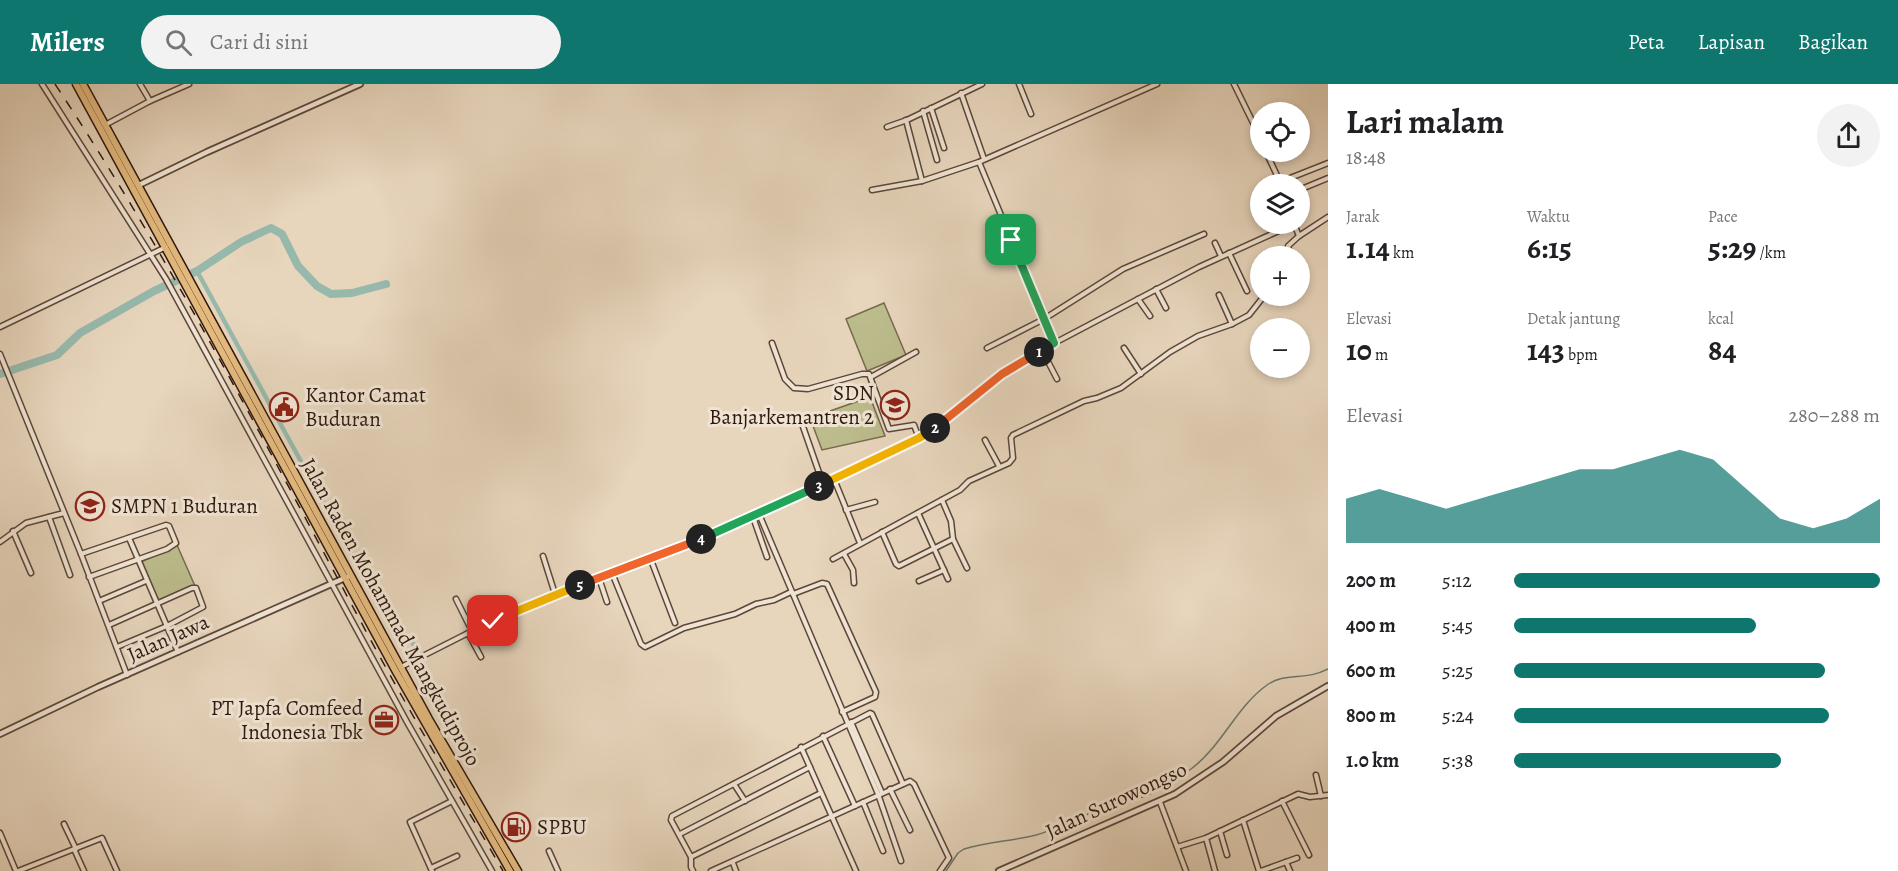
<!DOCTYPE html>
<html lang="id">
<meta charset="utf-8">
<style>
body{margin:0;font-family:Alegreya,serif;background:#f2f2f2;color:#202124;height:100vh;display:flex;flex-direction:column;font-size:22px;white-space:nowrap}
*{box-sizing:border-box;margin:0}
p{font-size:20px;color:#757577}
.icon{flex:none;width:33px;height:33px;fill:none;stroke:currentColor;stroke-width:2;stroke-linecap:round;stroke-linejoin:round}
.map{position:relative;flex:1;overflow:hidden}
.details{display:flex;flex-direction:column;background:#fff;width:570px}
.details>*{flex:none}
.tools{position:absolute;left:1250px;top:18px;display:grid;gap:12px}
.tools a{display:grid;place-items:center;width:60px;height:60px;border-radius:50%;background:#fff;box-shadow:0 3px 9px #0003;font-size:30px}
.pin{position:absolute;display:grid;place-items:center;width:51px;height:51px;color:#fff;margin:-26px;border-radius:12px;box-shadow:0 3px 9px #0006}
.km{position:absolute;width:30px;height:30px;margin:-15px;border-radius:50%;background:#222;color:#fff;font-size:16px;line-height:30px;text-align:center}
.round{display:grid;place-items:center;flex:none;width:63px;height:63px;border-radius:32px;background:#f2f2f2}
.headline{display:flex;align-items:center;justify-content:space-between;height:102px;padding:0 18px}
h1{font-size:33px;font-weight:700;line-height:45px}
.figures{display:grid;grid-template-columns:repeat(3,1fr);gap:9px;height:102px;padding:6px 18px}
.figures div{display:grid;align-content:center}
.figures b{font-size:30px;font-weight:700}
.figures small{font-size:16px;font-weight:400}
.figures p{font-size:16px}
.chart{height:168px;padding:12px 18px}
.chart p{display:flex;justify-content:space-between}
.chart svg{width:100%;height:108px;margin-top:6px;fill:#0f766e;opacity:.7}
ul{padding:0 18px;list-style:none;font-size:20px}
li{display:grid;grid-template-columns:96px 72px 1fr;align-items:center;height:45px}
li i{height:15px;border-radius:8px;background:#0f766e}
header{display:flex;align-items:center;gap:36px;box-sizing:border-box;height:84px;padding:0 30px;background:#0f766e;color:#fff}
header strong{font-size:28px}
nav{display:flex;gap:33px;margin-inline-start:auto;font-size:21px}
.search{width:420px;height:54px;background:#f2f2f2;display:flex;align-items:center;gap:15px;box-sizing:border-box;padding:0 21px;border-radius:33px;color:#757577;font-size:22px}
main{display:flex;flex:1;min-height:0}
.map>svg:first-child{display:block}
</style>
<header>
<strong>Milers</strong>
<div class="search"><svg class="icon" aria-label="search" viewBox="0 0 24 24"><circle cx="10" cy="10" r="6"/><path d="M15 15l6 6"/></svg>Cari di sini</div>
<nav><a>Peta</a><a>Lapisan</a><a>Bagikan</a></nav>
</header>
<main>
<div class="map">
<svg width="1328" height="787" viewBox="0 0 1328 787">
<rect width="100%" height="100%" fill="#e7d5bc"/>
<filter id="stains"><feTurbulence type="fractalNoise" baseFrequency=".00333" numOctaves="4"/><feColorMatrix values="0 0 0 0 .2 0 0 0 0 .09 0 0 0 0 .02 0 0 0 .5 -.17"/></filter>
<radialGradient id="worn" r=".72"><stop offset=".6" stop-color="#630" stop-opacity="0"/><stop offset="1" stop-color="#630" stop-opacity=".3"/></radialGradient>
<g fill="#bcbc8c" stroke="#766a4d" stroke-width="1.5">
<path d="M884,219l22,52 -39,16 -21,-52z"/>
<path d="M870,313l15,39 -63,14 -12,-32z"/>
<path d="M177,461l18,41 -37,15 -17,-39z"/>
</g>
<g fill="none" stroke-linecap="round" stroke-linejoin="round">
<path stroke="#6d796d" stroke-width="1.5" d="M946,787l12,-18 6,-4c24,-7 48,-8 72,-14 21,-6 40,-16 59,-24 15,-6 29,-8 44,-13 18,-5 37,-19 52,-29 31,-23 45,-62 76,-84 18,-13 39,-4 61,-16"/>
<path stroke="#97b9ac" stroke-width="4.5" d="M197,187l191,350c13,8 30,23 33,39 2,14 0,20 6,33"/>
<path stroke="#97b9ac" stroke-width="8" d="M0,290l57,-19 23,-22 74,-42 43,-20 44,-29 30,-14 11,6 16,32 19,20 14,8 21,-1 34,-9"/>
<g stroke="#5d473a" stroke-width="7">
<g id="minor">
<path d="M42,0l124,195 241,443 85,149"/>
<path d="M140,0l10,17"/>
<path d="M1019,0l12,30"/>
<path d="M1234,0l26,53"/>
<path d="M961,9l23,66"/>
<path d="M931,24l13,40"/>
<path d="M923,27l14,49"/>
<path d="M906,36l16,61"/>
<path d="M105,41l45,-24 39,-17"/>
<path d="M887,43l20,-7 75,-36"/>
<path d="M1266,68l15,32"/>
<path d="M979,78l75,181"/>
<path d="M1280,98l48,-19"/>
<path d="M872,106l50,-9 57,-19 178,-78"/>
<path d="M1299,106l29,-12"/>
<path d="M1294,140l5,12 29,-19"/>
<path d="M1215,159l6,13"/>
<path d="M1229,169l18,38"/>
<path d="M1291,172l-3,-10 11,-10"/>
<path d="M1156,205l10,19"/>
<path d="M1219,211l13,29"/>
<path d="M1138,215l12,17"/>
<path d="M0,243l166,-80"/>
<path d="M772,259l13,36 9,9 14,1 54,-15h7l20,55 25,-4 5,13"/>
<path d="M987,264l57,-29 79,-50 81,-35"/>
<path d="M1124,264l17,26"/>
<path d="M1042,266l15,29"/>
<path d="M0,270l81,200 46,121"/>
<path d="M871,293l45,-25"/>
<path d="M801,337l22,63"/>
<path d="M985,356l14,26"/>
<path d="M834,395l26,64"/>
<path d="M942,416l9,21 2,18 14,29"/>
<path d="M846,426l29,-8"/>
<path d="M918,429l30,66"/>
<path d="M759,430l119,280 23,67"/>
<path d="M49,433l21,58"/>
<path d="M753,433l14,40"/>
<path d="M13,447l18,42"/>
<path d="M882,448l14,32 3,2 54,-27"/>
<path d="M129,454l49,114"/>
<path d="M0,458l26,-19 38,-10"/>
<path d="M81,470l85,-29 3,1 7,17 -9,6 -78,28"/>
<path d="M844,470l9,16 1,13"/>
<path d="M543,472l12,38"/>
<path d="M833,475l127,-69 9,-9 40,-18 4,-5 -2,-20 2,-3 71,-34 13,-3 24,-10 49,-36 28,-16 34,-12 17,-9 15,-19"/>
<path d="M651,476l24,63"/>
<path d="M612,489l29,71 4,3 39,-19 51,-14 21,-10 18,-4 17,-8"/>
<path d="M599,494l8,24"/>
<path d="M919,497l25,-11"/>
<path d="M793,510l29,-11 5,1 49,108 -1,5 -33,15"/>
<path d="M456,515l16,32"/>
<path d="M99,517l47,-20"/>
<path d="M109,541l83,-37h4l7,19 -36,19 -50,21"/>
<path d="M468,549l13,24"/>
<path d="M401,583l83,-42 61,-27 106,-38 66,-27 202,-95 13,-7 70,-57 24,-16 173,-91 95,-43"/>
<path d="M851,638l31,71"/>
<path d="M823,652l32,70"/>
<path d="M801,663l55,124"/>
<path d="M1316,691l5,21"/>
<path d="M734,700l11,17"/>
<path d="M890,705l20,41"/>
<path d="M1282,717l27,54"/>
<path d="M863,718l20,49"/>
<path d="M1160,718l26,69"/>
<path d="M1243,736l16,51"/>
<path d="M64,740l12,25"/>
<path d="M1220,747l7,24"/>
<path d="M0,749l16,38"/>
<path d="M680,750l130,-67"/>
<path d="M1206,754l9,33"/>
<path d="M1177,763l29,-9 92,-44 12,3 18,-2"/>
<path d="M74,765l10,22"/>
<path d="M549,767l9,20"/>
<path d="M691,773l130,-64"/>
<path d="M1286,778l4,9"/>
<path d="M733,779l3,8"/>
<path d="M431,784l26,-12"/>
<path d="M18,787l84,-33 15,33"/>
<path d="M432,787l-22,-49 42,-21"/>
<path d="M693,787l-2,-4v-10l-20,-37 1,-4 198,-103 2,1 31,70"/>
<path d="M711,787l199,-90 4,3 35,74 -9,13"/>
<path d="M1261,787l36,-13"/>
</g>
</g>
<g stroke="#5d473a" stroke-width="8">
<g id="tertiary">
<path d="M139,101l68,-33 153,-68"/>
<path d="M0,650l98,-47 249,-110"/>
<path d="M999,787l176,-77 48,-32 53,-46 52,-30"/>
</g>
</g>
<g stroke="#2f180e" stroke-width="9">
<g id="trunk">
<path d="M76,0l319,586 115,201"/>
<path d="M83,0l346,635 89,152"/>
</g>
</g>
<use href="#minor" stroke="#efe4d3" stroke-width="4"/>
<use href="#tertiary" stroke="#efe4d3" stroke-width="4.5"/>
<use href="#trunk" stroke="#e4ba7e" stroke-width="6"/>
<path stroke="#2f180e" stroke-width="1.5" stroke-dasharray="10 10" stroke-linecap="butt" d="M55,0c114,172 208,356 306,538 45,84 94,166 142,249"/>
</g>
<g fill="none" stroke-linecap="round" stroke-linejoin="round">
<g stroke="#fff" stroke-width="12">
<path id="split-1" d="M1011,156l43,103 -15,9"/>
</g>
<g stroke="#fff" stroke-width="12">
<path id="split-2" d="M935,344l67,-54 37,-22"/>
</g>
<g stroke="#fff" stroke-width="12">
<path id="split-3" d="M819,402l100,-48 16,-10"/>
</g>
<g stroke="#fff" stroke-width="12">
<path id="split-4" d="M701,455l118,-53"/>
</g>
<g stroke="#fff" stroke-width="12">
<path id="split-5" d="M580,501l121,-46"/>
</g>
<g stroke="#fff" stroke-width="12">
<path id="split-6" d="M493,537l87,-36"/>
</g>
<use href="#split-1" stroke="#22a559" stroke-width="8"/>
<use href="#split-2" stroke="#f0652b" stroke-width="8"/>
<use href="#split-3" stroke="#f5b400" stroke-width="8"/>
<use href="#split-4" stroke="#22a559" stroke-width="8"/>
<use href="#split-5" stroke="#f0652b" stroke-width="8"/>
<use href="#split-6" stroke="#f5b400" stroke-width="8"/>
</g>
<defs>
<g id="school-ring" transform="scale(1.5)"><circle r="9.5" fill="#efe4d3" stroke="#8f2418" stroke-width="1.5"/><path d="M0-5L7-2L0 1L-7-2ZM-4 1L0 2.5L4 1V4Q0 6-4 4Z" fill="#8f2418"/></g>
<g id="civic-ring" transform="scale(1.5)"><circle r="9.5" fill="#efe4d3" stroke="#8f2418" stroke-width="1.5"/><path d="M-.6-6.5H3V-4.5H.6V-3L4-1V1h2V6H-6V1h2V-1L-.6-3ZM-1.2 2.5V6h2.4V2.5Z" fill="#8f2418"/></g>
<g id="office-ring" transform="scale(1.5)"><circle r="9.5" fill="#efe4d3" stroke="#8f2418" stroke-width="1.5"/><path d="M-6-3h4V-5.5h4V-3h4V5H-6ZM-1-4.5V-3h2v-1.5ZM-6 0V1H6V0Z" fill="#8f2418"/></g>
<g id="fuel-ring" transform="scale(1.5)"><circle r="9.5" fill="#efe4d3" stroke="#8f2418" stroke-width="1.5"/><path d="M-5.5-6h7V0h2V4h1.3V-2.5L3-4.5l.8-.8L6-3V5H2.5V1h-1V6h-7ZM-4.2-4.7v3.2H.2V-4.7Z" fill="#8f2418"/></g>
</defs>
<g fill-rule="evenodd">
<use href="#school-ring" x="895" y="321"/>
<use href="#civic-ring" x="284" y="323"/>
<use href="#school-ring" x="90" y="422"/>
<use href="#office-ring" x="384" y="636"/>
<use href="#fuel-ring" x="516" y="743"/>
</g>
<g text-anchor="middle" stroke-width="6" stroke-linejoin="round" paint-order="stroke">
<g font-size="21" fill="#2f180e" stroke="#efe4d3" text-anchor="start">
<text x="874" y="316" text-anchor="end">SDN<tspan x="874" dy="24">Banjarkemantren 2</tspan></text>
<text x="305" y="318">Kantor Camat<tspan x="305" dy="24">Buduran</tspan></text>
<text x="111" y="429">SMPN 1 Buduran</text>
<text x="363" y="631" text-anchor="end">PT Japfa Comfeed<tspan x="363" dy="24">Indonesia Tbk</tspan></text>
<text x="537" y="750">SPBU</text>
</g>
<g font-size="21" fill="#2f180e" stroke="#efe4d3">
<text transform="translate(391 528) rotate(61)" y="7">Jalan Raden Mohammad Mangkudiprojo</text>
<text transform="translate(168 554) rotate(-24)" y="7">Jalan Jawa</text>
<text transform="translate(1116 716) rotate(-25)" y="7">Jalan Surowongso</text>
</g>
</g>
<rect width="100%" height="100%" filter="url(#stains)"/>
<rect width="100%" height="100%" fill="url(#worn)"/>
</svg>
<div class="tools">
<a><svg class="icon" aria-label="locate" viewBox="0 0 24 24"><circle cx="12" cy="12" r="6"/><path d="M12 2v4M12 18v4M2 12h4M18 12h4"/></svg></a>
<a><svg class="icon" aria-label="layers" viewBox="0 0 24 24"><path d="M12 4l9 5-9 5-9-5zM3 14l9 5 9-5"/></svg></a>
<a>+</a>
<a>−</a>
</div>
<div class="pin" style="left:1011px;top:156px;background:#1e9e55"><svg class="icon" aria-label="arrive" viewBox="0 0 24 24"><path d="M6 21V4h12l-3 4 3 4H6"/></svg></div>
<div class="pin" style="left:493px;top:537px;background:#d93025"><svg class="icon" aria-label="check" viewBox="0 0 24 24"><path d="M5 12l5 5 9-10"/></svg></div>
<b class="km" style="left:1039px;top:268px">1</b>
<b class="km" style="left:935px;top:344px">2</b>
<b class="km" style="left:819px;top:402px">3</b>
<b class="km" style="left:701px;top:455px">4</b>
<b class="km" style="left:580px;top:501px">5</b>
</div>
<section class="details">
<div class="headline"><div><h1>Lari malam</h1><p>18:48</p></div><a class="round"><svg class="icon" aria-label="share" viewBox="0 0 24 24"><path d="M12 15V3M7 8l5-5 5 5M5 13v7h14v-7"/></svg></a></div>
<div class="figures">
<div><p>Jarak</p><b>1.14<small> km</small></b></div>
<div><p>Waktu</p><b>6:15</b></div>
<div><p>Pace</p><b>5:29<small> /km</small></b></div>
</div>
<div class="figures">
<div><p>Elevasi</p><b>10<small> m</small></b></div>
<div><p>Detak jantung</p><b>143<small> bpm</small></b></div>
<div><p>kcal</p><b>84</b></div>
</div>
<div class="chart"><p><span>Elevasi</span>280–288 m</p>
<svg viewBox="0 0 160 44" preserveAspectRatio="none"><path d="M0 44V26L10 22L20 26L30 30L40 26L50 22L60 18L70 14L80 14L90 10L100 6L110 10L120 22L130 34L140 38L150 34L160 26V44z"/></svg>
</div>
<ul>
<li><b>200 m</b>5:12<i style="width:100%"></i></li>
<li><b>400 m</b>5:45<i style="width:66%"></i></li>
<li><b>600 m</b>5:25<i style="width:85%"></i></li>
<li><b>800 m</b>5:24<i style="width:86%"></i></li>
<li><b>1.0 km</b>5:38<i style="width:73%"></i></li>
</ul>
</section>
</main>
